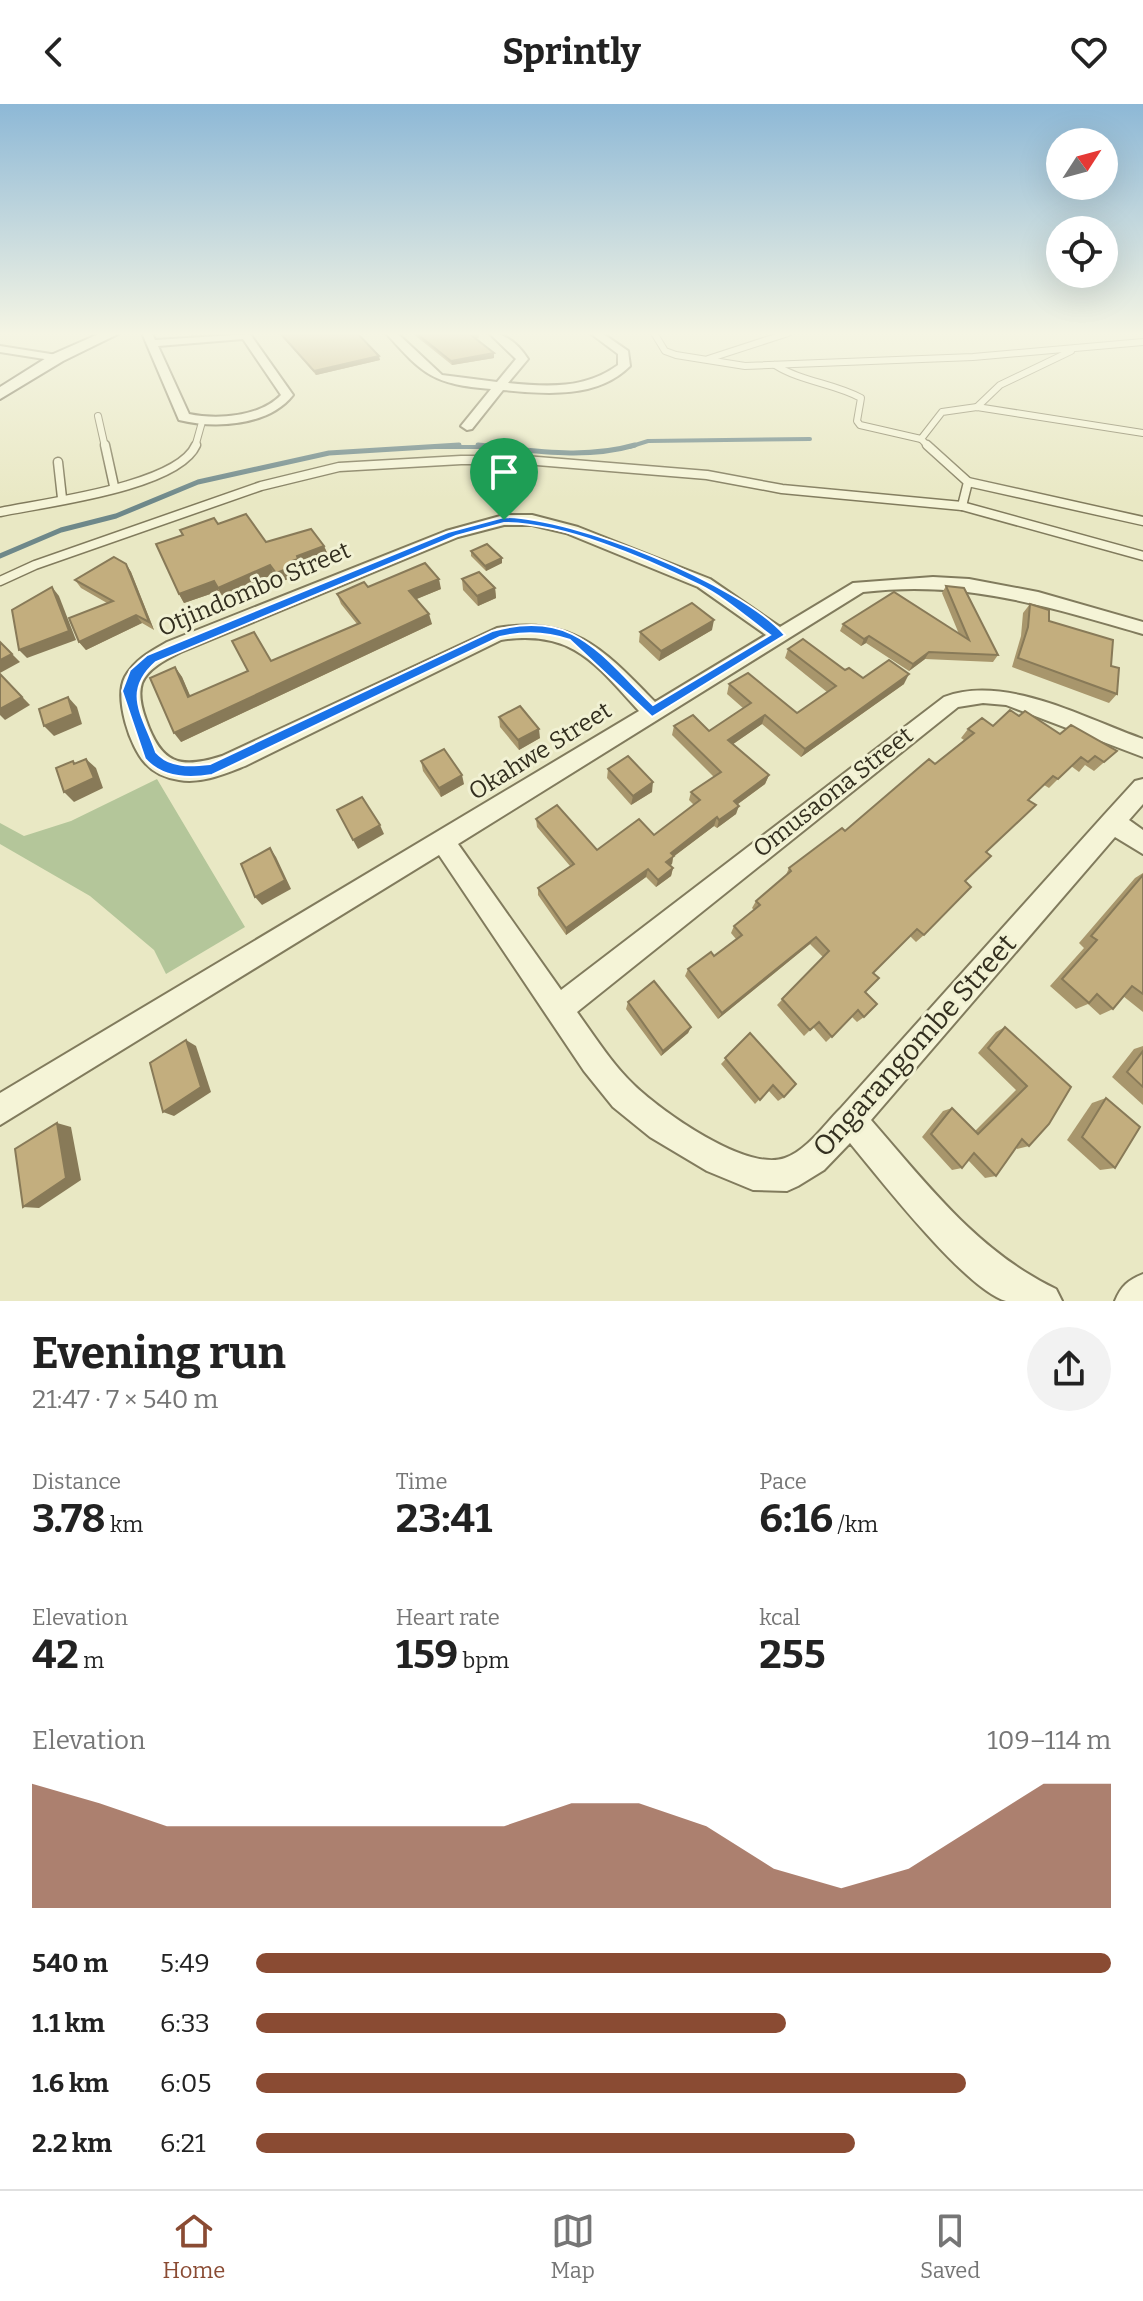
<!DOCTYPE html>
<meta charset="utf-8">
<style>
body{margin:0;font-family:Bitter,serif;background:#f2f2f2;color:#222;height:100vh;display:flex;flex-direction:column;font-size:30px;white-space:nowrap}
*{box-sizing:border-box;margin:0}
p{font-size:26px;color:#767676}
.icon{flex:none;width:44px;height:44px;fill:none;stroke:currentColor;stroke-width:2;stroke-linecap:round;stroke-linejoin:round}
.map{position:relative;height:1197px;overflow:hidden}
.sheet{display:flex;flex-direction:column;background:#fff;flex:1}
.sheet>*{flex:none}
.needle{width:52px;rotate:54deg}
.fabs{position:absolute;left:1046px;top:24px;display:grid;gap:16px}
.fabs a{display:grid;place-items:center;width:72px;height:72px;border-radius:50%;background:#fff;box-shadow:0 8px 32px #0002;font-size:40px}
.pin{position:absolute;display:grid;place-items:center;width:68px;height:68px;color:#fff;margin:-82px -34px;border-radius:50% 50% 50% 0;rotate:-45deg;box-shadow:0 0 8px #0007}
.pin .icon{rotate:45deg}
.round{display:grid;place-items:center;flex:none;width:84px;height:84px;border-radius:42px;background:#f2f2f2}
.headline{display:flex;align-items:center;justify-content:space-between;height:136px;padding:0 32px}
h1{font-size:44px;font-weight:700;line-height:60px}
.metrics{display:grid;grid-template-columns:repeat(3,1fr);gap:12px;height:136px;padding:8px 32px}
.metrics div{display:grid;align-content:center}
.metrics b{font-size:40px;font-weight:700}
.metrics small{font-size:22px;font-weight:400}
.metrics p{font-size:22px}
.chart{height:224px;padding:16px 32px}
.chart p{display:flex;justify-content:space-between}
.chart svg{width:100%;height:144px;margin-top:8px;fill:#8a4b33;opacity:.7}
ul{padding:0 32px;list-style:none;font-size:26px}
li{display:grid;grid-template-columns:128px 96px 1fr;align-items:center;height:60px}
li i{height:20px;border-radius:10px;background:#8a4b33}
header{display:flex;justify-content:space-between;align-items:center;height:104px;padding:0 32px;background:#fff;font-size:36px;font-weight:700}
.dock{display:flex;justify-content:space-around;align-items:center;height:112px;border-top:2px solid #e0e0e0;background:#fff;font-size:22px;color:#767676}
.dock a{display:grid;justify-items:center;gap:4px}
.dock .active{color:#8a4b33}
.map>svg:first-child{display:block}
</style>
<header><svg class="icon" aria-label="back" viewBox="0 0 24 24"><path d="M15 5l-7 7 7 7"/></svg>Sprintly<svg class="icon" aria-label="heart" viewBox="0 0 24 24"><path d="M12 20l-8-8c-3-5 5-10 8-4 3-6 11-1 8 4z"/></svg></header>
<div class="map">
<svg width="1143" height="1197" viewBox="0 0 1143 1197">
<rect width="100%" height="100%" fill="#e9e8c4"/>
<path fill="#b4c69a" d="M157,675l88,148 -79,47 -12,-24 -64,-54 -90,-52v-21l24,13 47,-15z"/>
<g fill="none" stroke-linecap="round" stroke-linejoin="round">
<g stroke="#6e888a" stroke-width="4">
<path d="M427,343h70"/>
<path d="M629,343l19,-6 162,-2"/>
</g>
<g stroke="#6e888a" stroke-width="5">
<path d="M478,341c53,5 105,15 157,0"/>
<path d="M0,452l61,-26 55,-14 82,-34 131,-29 130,-8"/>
</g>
<g stroke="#817b5d" stroke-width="8">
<g id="lane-far1">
<path d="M654,229l11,18 11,4 69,11 228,-9 170,-15"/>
<path d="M708,255l80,-26"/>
<path d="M775,261c27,17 58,18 86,33l-4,23 3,4 61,14"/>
<path d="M977,303l23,-22 71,-34"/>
<path d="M98,312l7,31"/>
<path d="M195,343l7,-25"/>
<path d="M929,343l-8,-8 21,-27 35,-5 166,26"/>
</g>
</g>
<g stroke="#817b5d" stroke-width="11">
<g id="lane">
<path d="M105,341l9,41"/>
<path d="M927,341l41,37 -6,24"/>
<path d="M58,358l4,36"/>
<path d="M968,378l175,39"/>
<path d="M0,408c43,-9 178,-25 196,-67"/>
<path d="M0,477l35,-16 226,-79 78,-19 122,-7h64l182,15 75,14 180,17 181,50"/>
</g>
</g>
<g stroke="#817b5d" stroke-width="4">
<g id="street">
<path d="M142,229h10l3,7 95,-6 43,61c-24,31 -78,34 -114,25zM243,235l38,56c-21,22 -64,25 -92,19l-31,-68z"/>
<path d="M386,229h11l45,42 55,7 19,-23 -27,-26c17,0 30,12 39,26l-20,24c40,4 77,6 110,-18v-11l-28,-21h12l26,18 2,15c-33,33 -84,28 -127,24l-31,39 -5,1 -6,-4 30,-37c-57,-5 -67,-13 -105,-56z"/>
<path d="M0,242l57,9 6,3 -6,3 -57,-9z"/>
<path d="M504,411h28l46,12 132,52 70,48 73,-44 80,-6 36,2 69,13 105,30v12c-97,-28 -177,-54 -280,-42l-405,252 103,146 383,-293c61,-23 140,21 199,42v18l-137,-52 -23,-2 -25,4 -381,305c18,25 35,52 57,73 27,26 112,87 151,73 22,-8 39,-33 55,-49l264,-294 31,-34 8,-2v25l-14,16 14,10v24l-28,-17 -244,283c56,64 107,132 185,169l6,12c-17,0 -40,0 -56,0 -40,-11 -127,-123 -156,-158l-26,27 -26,16 -11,5 -34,-1 -46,-19 -57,-34 -37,-30 -29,-36 -145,-216 -439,270v-32l639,-382c-44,-48 -67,-82 -138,-71l-256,126c-21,8 -44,18 -66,14 -13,-2 -25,-7 -33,-16 -16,-16 -32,-66 -21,-87 9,-17 26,-26 42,-35l279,-111zM504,421h28l34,8 132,54 68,48 -111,67c-51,-52 -81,-86 -158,-74l-275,128c-43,14 -61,7 -76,-36 -4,-11 -8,-25 -4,-37 6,-15 25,-24 39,-31l277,-115z"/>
<path d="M1143,1170v27h-28c6,-15 13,-21 28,-27z"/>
</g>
</g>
<g stroke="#635c40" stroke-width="4">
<path id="secondary" d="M101,229h19l-57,28 -63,38v-12l51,-32z"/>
</g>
<use href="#lane-far1" stroke="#f5f4d7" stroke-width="6"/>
<use href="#lane" stroke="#f5f4d7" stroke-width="8"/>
<use href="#street" fill="#f5f4d7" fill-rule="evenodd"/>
<use href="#secondary" fill="#f5f4d7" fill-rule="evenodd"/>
</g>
<g fill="#a8966c">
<path d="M279,229h78l23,27 -64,15z"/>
<path d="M412,229h66l1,5 -4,1 19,19 -42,7z"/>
<path d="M218,420l48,18 58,4 4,9 -27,10 1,3 -5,2 2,5 -19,7 -6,-8 -51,23 -4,-6 -35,12 -5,-9z"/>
<path d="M471,447l31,7v5l-16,8 -15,-15z"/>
<path d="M126,460l5,8 23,58 -12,-7 -56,27 -7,-8 28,-39 -26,-15 -6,-8z"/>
<path d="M462,475l33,9 1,10 -18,8 -15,-16z"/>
<path d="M946,482l52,69 -5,7 -68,-3 -16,12 -43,-28 -5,3 -21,-15 3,-7 116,10 -17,-41z"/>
<path d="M368,483l73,2 -25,10 16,25 -251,118 -6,-75 7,10 8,19 167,-72 -16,-20 -4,-10z"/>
<path d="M1030,500l19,17 62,45 6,28 -8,9 -97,-36 9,-31 2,-23z"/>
<path d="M712,526l-53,31 -20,-19 1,-10z"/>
<path d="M788,545l75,29 41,6 -103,73 -39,-33 -29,20 36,31 -4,9 -27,20 -2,10 -19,14 -3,-2 -41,31 -1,7 -2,1 3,3 -2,8 -15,11 -10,-10 -80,58 -28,-40v-7l32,-22 -33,-39 -1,-8 61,31 57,-15 40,-30 -5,-5 2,-8 23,-15 -42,-42 2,-9 35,5 34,-23 -16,-14 2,-10 68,29 30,-21 -42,-34z"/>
<path d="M1019,612l41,18 57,17 -23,20 -9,-6 -6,7 -8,-6 -22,22 -5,-3 -16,15 -42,52 -62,83 -8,7 -6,-6 -37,37 -8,19 -1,25 -7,5 -5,-5 -26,25 -13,-15 -9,9 -27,-31 46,-48 -13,-13 -92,75 -33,-43 3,-7 26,-13 22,-17 -5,-6 3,-7 20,-16 -2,-2 4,-7 29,-24 4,-9 56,-37 90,-67 29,-24 -3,-2 7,-9 25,-3z"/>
<path d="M499,613l41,21 -21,12 -19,-23z"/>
<path d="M421,657l43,23 -23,13 -18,-26z"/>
<path d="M608,665l44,23 -21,13 -24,-27z"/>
<path d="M1143,769v139l-20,-16 -10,13 -13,6 -12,-11 -12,5 -26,-23 34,-38 -5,-5 56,-65z"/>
<path d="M628,898l63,25 -3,6 -27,23 -35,-47z"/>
<path d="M1005,923l66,60 -42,59 -12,3 -1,-2 -20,29 -11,2 -17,-18 -6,8 -10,2 -30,-33 21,-26 9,-3 23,23 41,-41 -38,-37 18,-21z"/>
<path d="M750,929l34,64 -6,4 -10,-11 -13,14 -34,-40z"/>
<path d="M1143,942v59l-31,-28 22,-28z"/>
<path d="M1106,994l9,70 -15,2 -33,-30 25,-37z"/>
</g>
<g fill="#887a58">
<path d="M494,249v5l-42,7 -1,-4z"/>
<path d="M379,252l1,4 -64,15 -2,-4z"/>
<path d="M324,442l4,9 -27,10 1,3 -5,2 2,5 -19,7 -4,-9 21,-17z"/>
<path d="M502,454v5l-16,8 -1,-5z"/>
<path d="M126,460l5,8 23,58 -5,-8z"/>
<path d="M270,461l4,9 -51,23 -5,-9z"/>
<path d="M439,475l2,10 -29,12 -3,-10z"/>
<path d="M214,477l5,10 -35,12 -5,-9z"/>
<path d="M52,483l7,9 17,44 -49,18 -8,-8z"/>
<path d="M495,484l1,10 -18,8 -1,-10z"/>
<path d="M429,510l3,10 -251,118 -7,-9z"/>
<path d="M136,511l6,8 -56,27 -7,-8z"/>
<path d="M714,516l-2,10 -53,31 2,-10z"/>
<path d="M869,532l-3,7 -5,3 3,-7z"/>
<path d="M929,548l-4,7 -16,12 4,-7z"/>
<path d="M12,550l8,8 -20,11v-13z"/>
<path d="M175,563l7,10 13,30 -7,-10z"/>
<path d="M0,570l30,31 -25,15 -5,-5z"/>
<path d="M909,570l-5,10 -103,73 4,-8z"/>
<path d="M68,593l9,10 5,17 -28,12 -10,-10z"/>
<path d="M765,611l-3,9 -36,25 2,-9z"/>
<path d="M539,625l1,9 -21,12 -1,-10z"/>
<path d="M86,655l10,9 7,20 -29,14 -10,-10z"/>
<path d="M462,671l2,9 -23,13 -2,-9z"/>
<path d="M769,671l-4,9 -34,25 3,-8z"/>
<path d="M653,678l-1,10 -21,13 2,-9z"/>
<path d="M739,702l-3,8 -19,14 2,-8z"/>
<path d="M717,713l-3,9 -41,31 -1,7 -7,5 1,-7 5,-9z"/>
<path d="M380,721l4,9 -26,15 -5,-9z"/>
<path d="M270,744l6,9 15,32 -29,16 -7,-8z"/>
<path d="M673,764l-2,8 -15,11 2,-7z"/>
<path d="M648,765l-2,8 -80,58v-7z"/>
<path d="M816,833l-6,7 -92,75 4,-6z"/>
<path d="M691,923l-3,6 -27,23 2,-5z"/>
<path d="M186,936l10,6 15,46 -37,24 -11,-4z"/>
<path d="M57,1019l14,4 10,53 -42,28 -16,-1z"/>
</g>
<g fill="#c3ae7e" stroke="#887a58" stroke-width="2">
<path d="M280,229h77l22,23 -65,15z"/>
<path d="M416,229h62l-7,2 23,18 -43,8z"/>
<path d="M246,410l20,28 45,-13 13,17 -27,10 1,3 -6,2 3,5 -19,7 -6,-8 -52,23 -4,-7 -35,13 -23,-50 27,-9 -3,-5 34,-12 4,6z"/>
<path d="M487,440l15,14 -17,8 -14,-15z"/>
<path d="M114,453l12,7 23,58 -13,-7 -57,27 -10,-24 44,-17 -38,-21z"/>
<path d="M425,459l14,16 -30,12 20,23 -255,119 -24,-55 25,-11 13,30 60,-26 -16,-30 22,-9 17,29 89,-38 -23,-29 27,-12 4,5z"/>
<path d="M479,468l16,16 -18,8 -15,-17z"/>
<path d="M946,482l18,2 34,67 -69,-3 -16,12 -44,-28 -5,3 -21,-15 51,-32 75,48z"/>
<path d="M52,483l17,44 -50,19 -7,-40z"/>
<path d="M692,499l22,17 -53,31 -21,-19z"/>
<path d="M1030,500l19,6v11l64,19 -2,26 8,2 -2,26 -99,-36 10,-31z"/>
<path d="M803,535l42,31 4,-2 14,10 26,-18 20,14 -104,75 -40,-34 -37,25 41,35 -35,26 5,5 -20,14 -2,-3 -46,36 3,3 -8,6 7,6 -15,12 -10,-11 -82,59 -28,-40 36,-24 -38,-45 21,-14 40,45 42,-31 15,16 46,-35 -9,-8 30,-20 -47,-46 19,-11 16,16 42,-28 -22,-19 19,-11 49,40 39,-27 -48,-37z"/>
<path d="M0,538l12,12 -12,6z"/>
<path d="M0,570l22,23 -22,12z"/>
<path d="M68,593l5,17 -29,12 -5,-17z"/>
<path d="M520,602l19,23 -21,11 -19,-23z"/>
<path d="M1010,606l9,6 6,-5 35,23 11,-9 46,26 -13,11 -9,-6 -7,6 -7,-5 -23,22 -5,-3 -25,24 8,5 -50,47 5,4 -26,25 6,6 -47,48 -7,-6 -44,44 6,5 -14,14 12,12 -13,13 -6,-7 -26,27 -13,-15 -9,8 -28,-31 47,-48 -13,-14 -94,76 -34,-44 23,-17 3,4 28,-21 -8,-9 26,-21 -4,-4 35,-30 -2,-3 53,-40 3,3 84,-72 6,5 39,-31 -6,-4 14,-11 11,8z"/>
<path d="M444,645l18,26 -23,13 -18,-27z"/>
<path d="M628,652l25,26 -20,14 -25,-27z"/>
<path d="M86,655l8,19 -30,14 -8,-24 17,-7 1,3z"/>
<path d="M362,693l18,28 -27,15 -16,-30z"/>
<path d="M270,744l15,32 -30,17 -14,-33z"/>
<path d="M1143,771v119l-11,-8 -19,23 -16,-15 -8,9 -27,-24 35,-39 -6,-4z"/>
<path d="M654,877l37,46 -28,24 -35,-49z"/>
<path d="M1005,923l66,60 -22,37 -20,22 -7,-7 -26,37 -22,-23 -12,15 -31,-34 21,-26 26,26 49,-48 -39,-38z"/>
<path d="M750,929l46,51 -12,13 -11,-12 -13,15 -35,-42z"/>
<path d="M186,936l15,47 -38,25 -13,-49z"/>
<path d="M1143,947v36l-16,-15z"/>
<path d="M1106,994l34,29 -25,41 -33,-31z"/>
<path d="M57,1019l9,55 -43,29 -8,-58z"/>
</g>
<linearGradient id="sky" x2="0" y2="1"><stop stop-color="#8db8d6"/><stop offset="0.58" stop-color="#f5f5e4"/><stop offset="1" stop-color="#f5f5e4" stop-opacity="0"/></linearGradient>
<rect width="1143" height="396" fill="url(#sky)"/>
<path fill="#1a73e8" stroke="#fff" stroke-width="2" fill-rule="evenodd" d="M504,413c69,0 235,66 281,118l-133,82 -82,-77c-23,-8 -46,-9 -70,-3l-288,138c-23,4 -50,3 -67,-16l-23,-68 8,-21 17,-15 301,-123zM504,419c59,0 141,35 195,62 25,12 48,33 71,50l-117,70c-53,-51 -79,-97 -161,-74l-282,133c-19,2 -40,4 -54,-12 -13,-37 -34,-60 0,-90l300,-126z"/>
<g text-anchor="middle" stroke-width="6" stroke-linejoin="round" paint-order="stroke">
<g font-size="24" fill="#332f1f" stroke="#f1f1d3">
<text transform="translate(254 485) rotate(-23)" y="8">Otjindombo Street</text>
<text transform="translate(540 647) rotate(-32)" y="8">Okahwe Street</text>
<text transform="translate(833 688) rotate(-38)" y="8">Omusaona Street</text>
</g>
<g font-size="28" fill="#332f1f" stroke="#f1f1d3">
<text transform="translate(914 941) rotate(-48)" y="10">Ongarangombe Street</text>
</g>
</g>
</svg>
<div class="fabs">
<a><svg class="needle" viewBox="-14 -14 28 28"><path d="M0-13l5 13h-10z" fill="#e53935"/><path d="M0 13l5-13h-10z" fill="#767676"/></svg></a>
<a><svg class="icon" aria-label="locate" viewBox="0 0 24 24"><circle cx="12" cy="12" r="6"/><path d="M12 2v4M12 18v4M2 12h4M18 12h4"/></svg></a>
</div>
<div class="pin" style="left:504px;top:416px;background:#1e9e55"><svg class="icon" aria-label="arrive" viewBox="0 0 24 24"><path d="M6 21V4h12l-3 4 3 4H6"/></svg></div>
</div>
<section class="sheet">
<div class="headline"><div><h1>Evening run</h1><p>21:47 · 7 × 540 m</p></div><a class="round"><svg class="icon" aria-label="share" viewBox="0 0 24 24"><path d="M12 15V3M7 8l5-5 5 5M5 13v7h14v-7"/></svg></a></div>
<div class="metrics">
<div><p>Distance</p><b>3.78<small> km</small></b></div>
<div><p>Time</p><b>23:41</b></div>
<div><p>Pace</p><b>6:16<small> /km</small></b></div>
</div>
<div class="metrics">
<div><p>Elevation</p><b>42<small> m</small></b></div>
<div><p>Heart rate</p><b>159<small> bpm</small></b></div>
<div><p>kcal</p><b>255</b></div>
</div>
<div class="chart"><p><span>Elevation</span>109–114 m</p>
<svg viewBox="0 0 160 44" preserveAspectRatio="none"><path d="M0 44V6L10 12L20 19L30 19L40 19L50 19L60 19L70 19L80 12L90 12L100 19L110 32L120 38L130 32L140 19L150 6L160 6V44z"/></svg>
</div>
<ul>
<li><b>540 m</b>5:49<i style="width:100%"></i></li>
<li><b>1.1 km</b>6:33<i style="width:62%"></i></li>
<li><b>1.6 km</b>6:05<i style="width:83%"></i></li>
<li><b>2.2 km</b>6:21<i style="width:70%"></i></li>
</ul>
</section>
<nav class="dock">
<a class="active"><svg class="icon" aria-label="home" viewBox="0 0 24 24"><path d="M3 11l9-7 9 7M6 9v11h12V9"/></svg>Home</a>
<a><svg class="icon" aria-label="map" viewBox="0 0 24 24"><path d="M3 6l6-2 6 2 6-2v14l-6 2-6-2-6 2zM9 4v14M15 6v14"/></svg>Map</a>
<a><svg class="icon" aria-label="saved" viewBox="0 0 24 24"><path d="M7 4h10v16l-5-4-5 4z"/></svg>Saved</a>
</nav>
